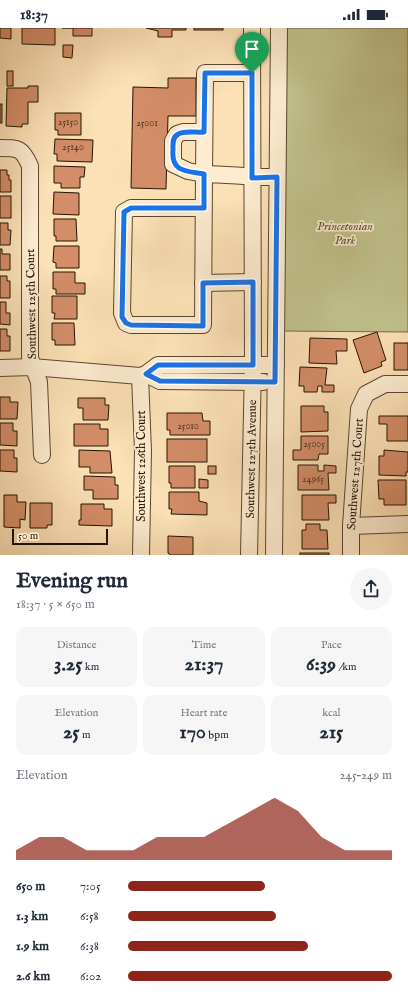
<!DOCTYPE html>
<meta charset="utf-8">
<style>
body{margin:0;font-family:"IM FELL English",serif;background:#f6f6f7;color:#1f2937;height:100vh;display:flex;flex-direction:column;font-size:15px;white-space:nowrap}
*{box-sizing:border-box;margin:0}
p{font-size:13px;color:#747a83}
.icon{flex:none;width:22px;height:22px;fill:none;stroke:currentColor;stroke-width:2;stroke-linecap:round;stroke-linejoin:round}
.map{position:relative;height:527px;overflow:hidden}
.panel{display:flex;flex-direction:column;background:#fff;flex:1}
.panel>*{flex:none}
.scale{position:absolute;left:12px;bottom:10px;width:96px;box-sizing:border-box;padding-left:4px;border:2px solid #241403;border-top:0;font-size:11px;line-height:14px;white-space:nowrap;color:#241403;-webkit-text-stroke:3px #fdecd0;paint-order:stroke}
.pin{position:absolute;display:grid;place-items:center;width:34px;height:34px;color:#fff;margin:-41px -17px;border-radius:50% 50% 50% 0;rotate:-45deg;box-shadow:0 0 4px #0007}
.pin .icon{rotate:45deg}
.round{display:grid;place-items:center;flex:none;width:42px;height:42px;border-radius:21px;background:#f6f6f7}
.head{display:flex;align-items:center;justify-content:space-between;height:68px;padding:0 16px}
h1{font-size:22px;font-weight:800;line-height:30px}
.metrics{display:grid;grid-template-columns:repeat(3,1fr);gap:6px;height:68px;padding:4px 16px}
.metrics div{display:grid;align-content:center;border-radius:10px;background:#f6f6f7;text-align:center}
.metrics b{font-size:20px;font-weight:800}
.metrics small{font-size:11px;font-weight:400}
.metrics p{font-size:11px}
.chart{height:112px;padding:8px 16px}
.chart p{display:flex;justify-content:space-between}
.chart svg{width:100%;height:72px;margin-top:4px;fill:#8f2418;opacity:.7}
ul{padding:0 16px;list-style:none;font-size:13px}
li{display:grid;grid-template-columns:64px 48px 1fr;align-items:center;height:30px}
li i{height:10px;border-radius:5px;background:#8f2418}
.status{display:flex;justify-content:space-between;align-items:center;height:28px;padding:0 20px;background:#fff;direction:ltr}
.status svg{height:11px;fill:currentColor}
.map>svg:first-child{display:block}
</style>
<div class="status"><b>18:37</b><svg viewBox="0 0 49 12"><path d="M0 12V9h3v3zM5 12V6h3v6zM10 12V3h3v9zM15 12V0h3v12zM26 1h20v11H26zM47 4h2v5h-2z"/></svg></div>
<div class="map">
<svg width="408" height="527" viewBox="0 0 408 527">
<rect width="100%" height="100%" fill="#fce1b6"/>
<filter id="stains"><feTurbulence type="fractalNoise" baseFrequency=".005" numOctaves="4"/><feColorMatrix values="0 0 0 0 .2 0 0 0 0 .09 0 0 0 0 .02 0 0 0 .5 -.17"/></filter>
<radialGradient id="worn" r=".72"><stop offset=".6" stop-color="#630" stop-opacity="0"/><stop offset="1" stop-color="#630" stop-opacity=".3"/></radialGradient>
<path fill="#c1c28c" stroke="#726b48" d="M285,0h123v304l-127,-1z"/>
<g fill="#d38d68" stroke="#241403">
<path d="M0,0h11v11l-11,-1z"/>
<path d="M22,0h33v17l-33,-1z"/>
<path d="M62,0h30v8h-19v-8z"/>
<path d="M146,0h40v2h-14v7h-14v-6z"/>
<rect x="194" y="0" width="29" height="2"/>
<path d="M63,17h10l-1,13 -9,-1z"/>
<rect x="7" y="43" width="6" height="15"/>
<path d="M168,50h28v38h-28l-2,73 -35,-1 2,-101 35,1z"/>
<path d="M28,58h10v16h-10v22h-6v3l-16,-1 1,-38h21z"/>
<rect x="0" y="76" width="2" height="19"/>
<path d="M55,85h26v22h-23v-5h-3z"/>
<path d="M55,111l38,1 -1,22 -35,-1v-7h-3z"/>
<path d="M54,138l31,1 -1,10h-4v11h-19v-5h-7z"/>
<path d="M0,142h7v5h2v5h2v12h-11z"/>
<path d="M54,164l25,1v22l-26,-1z"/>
<rect x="0" y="168" width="11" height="22"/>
<path d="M54,191h22l1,22h-21v-5h-2z"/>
<path d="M0,195h8v7h3l-1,15h-10z"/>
<path d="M54,218h25v22h-23v-5l-3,-1z"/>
<path d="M0,221h2v5h8v16h-10z"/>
<path d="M53,244h22v11h10v11h-29v-5h-3z"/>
<path d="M0,248h7v5h3v17h-10z"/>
<path d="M52,268h25v23h-23l1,-6h-3z"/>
<path d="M0,274h6v11h4v12l-10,-1z"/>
<path d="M52,295h22l1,22h-20v-5h-3z"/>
<path d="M0,301h7v7h3v15h-10z"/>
<path d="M377,304l9,28 -5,2 1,4 -18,7 -11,-33z"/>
<path d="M310,310l37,1v12h-11l1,13 -28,-1z"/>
<rect x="394" y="315" width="14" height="27"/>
<path d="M300,339l27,1 -2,17h9v7h-12v-6h-4l-1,6h-13v-6h-5z"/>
<path d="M0,369h10v5h8l-1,17h-17z"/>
<path d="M78,370h27v7h4l-1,15h-25v-12h-5z"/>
<path d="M301,378h23v6h4v19l-27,1z"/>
<path d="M167,385h35l1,8h7v14h-40v-5h-3z"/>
<path d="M379,388h29v25h-21v-17h-8z"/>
<path d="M0,395h13v8h4v15l-17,-1z"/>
<path d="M74,396h26v5h8v17h-34z"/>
<path d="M301,408h27v18h-9l-1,6h-25v-10h8z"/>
<rect x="167" y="411" width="40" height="23"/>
<path d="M0,422h14v8h3v14l-17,-1z"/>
<path d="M79,422l31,1 2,22h-22v-6h-11z"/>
<path d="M384,422l24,2v20h-2v4l-27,-1v-19h5z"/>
<path d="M298,437h20v6h6v-6l12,1v7h-8l1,17h-31z"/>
<path d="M169,438h26v22h-24v-5h-2z"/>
<rect x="208" y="438" width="8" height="8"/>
<path d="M84,448l31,1v8h3v14h-25v-9h-9z"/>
<path d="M199,451l9,1v8h-9z"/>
<path d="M378,452h28v25h-22v-6h-5z"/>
<path d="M169,464h30v9l8,2v12l-36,-1 1,-5h-3z"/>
<path d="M4,467h13v7h9l-1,18 -5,-1v9l-16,-1z"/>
<path d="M302,467h34v8h-8l1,17h-27z"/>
<path d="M30,475h22v22h-5v3h-17z"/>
<path d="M81,476h23v5h8v17l-33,-1v-5h2z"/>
<path d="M306,496h14v6h7l1,19h-26v-19h4z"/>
<path d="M168,508l25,1v18h-22l-3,-2z"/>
<rect x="300" y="525" width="29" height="2"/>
</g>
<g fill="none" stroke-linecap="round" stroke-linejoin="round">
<g stroke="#5a4730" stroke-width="18">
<g id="minor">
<path d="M204,104h-21l-6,2 -4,7v23l15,7 16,3 1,-101h47"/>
<path d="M0,120c19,0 22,0 30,18v192l9,24 3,73"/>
<path d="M204,180h-73l-7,4 -2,101 4,10 5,2h72c0,-50 1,-101 1,-151 25,0 48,4 73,3"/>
<path d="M203,255l50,-1"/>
<path d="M0,340l32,-1 108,9 6,-2 12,-9h118"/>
<path d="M146,346l14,7 103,1"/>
<path d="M140,348l3,75 -2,104"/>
<path d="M351,498l57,-2"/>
<path d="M249,527l4,-190 -1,-337"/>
<path d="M274,527l5,-527"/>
<path d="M351,527v-29l8,-117 7,-15 19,-10h23"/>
</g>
</g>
<use href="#minor" stroke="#fdecd0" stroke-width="16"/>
</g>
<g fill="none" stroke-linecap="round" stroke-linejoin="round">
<g stroke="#fff" stroke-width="8">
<path id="route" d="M205,45h47v105l25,-1 -2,205 -115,-1 -14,-7 12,-9h95v-83l-50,1v43l-72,-1 -5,-2 -4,-6 2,-105 7,-4h73v-34c-18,-3 -33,-2 -31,-24 0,-5 -1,-12 4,-15 5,-5 20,-2 27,-3z"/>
</g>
<use href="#route" stroke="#1a73e8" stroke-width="5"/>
</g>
<g text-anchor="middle" stroke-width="3.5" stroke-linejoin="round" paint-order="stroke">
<g font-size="10" fill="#50321c">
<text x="68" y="97">25150</text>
<text x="147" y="98">25001</text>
<text x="73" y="122">25140</text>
<text x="188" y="401">25010</text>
<text x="314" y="419">25005</text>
<text x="313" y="454">24965</text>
</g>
<g font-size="12" font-style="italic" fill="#5b5133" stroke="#fdecd0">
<text x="345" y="202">Princetonian<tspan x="345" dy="14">Park</tspan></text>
</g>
<g font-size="12" fill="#241403" stroke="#fdecd0">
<text transform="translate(31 276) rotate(-91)" y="4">Southwest 125th Court</text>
<text transform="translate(251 431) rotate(-89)" y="4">Southwest 127th Avenue</text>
<text transform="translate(141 438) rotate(-90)" y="4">Southwest 126th Court</text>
<text transform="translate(355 446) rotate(-86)" y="4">Southwest 127th Court</text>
</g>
</g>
<rect width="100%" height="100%" filter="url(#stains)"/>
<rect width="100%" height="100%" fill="url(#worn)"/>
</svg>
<div class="scale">50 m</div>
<div class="pin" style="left:252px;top:45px;background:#1e9e55"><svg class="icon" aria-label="arrive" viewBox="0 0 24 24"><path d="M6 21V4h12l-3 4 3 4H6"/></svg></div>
</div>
<section class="panel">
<div class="head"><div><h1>Evening run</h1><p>18:37 · 5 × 650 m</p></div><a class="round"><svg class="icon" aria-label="share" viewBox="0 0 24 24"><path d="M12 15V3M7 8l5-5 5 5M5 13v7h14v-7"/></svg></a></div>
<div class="metrics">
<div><p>Distance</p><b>3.25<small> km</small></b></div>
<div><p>Time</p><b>21:37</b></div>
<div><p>Pace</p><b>6:39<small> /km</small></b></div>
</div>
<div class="metrics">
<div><p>Elevation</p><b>25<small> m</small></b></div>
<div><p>Heart rate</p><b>170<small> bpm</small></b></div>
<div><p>kcal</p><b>215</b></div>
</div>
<div class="chart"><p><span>Elevation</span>245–249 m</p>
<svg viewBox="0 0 160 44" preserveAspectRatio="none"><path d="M0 44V38L10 30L20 30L30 38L40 38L50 38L60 30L70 30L80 30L90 22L100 14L110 6L120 14L130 30L140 38L150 38L160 38V44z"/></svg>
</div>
<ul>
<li><b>650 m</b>7:05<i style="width:52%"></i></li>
<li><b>1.3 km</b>6:58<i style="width:56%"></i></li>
<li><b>1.9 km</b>6:38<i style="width:68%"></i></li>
<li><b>2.6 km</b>6:02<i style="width:100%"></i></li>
</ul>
</section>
